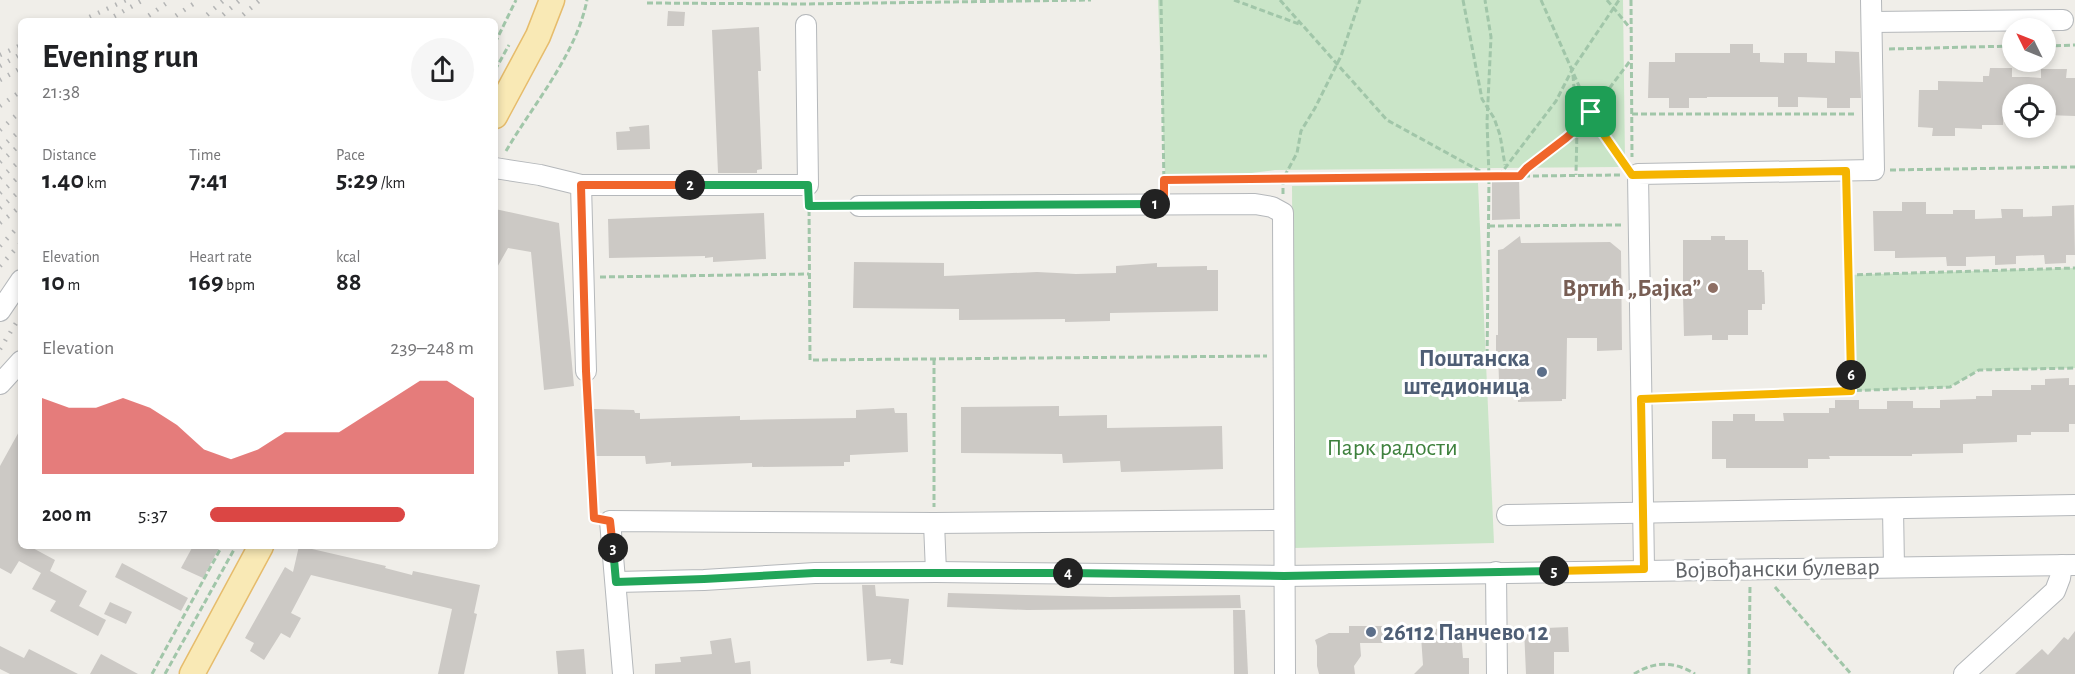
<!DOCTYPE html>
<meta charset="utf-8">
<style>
body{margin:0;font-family:"Alegreya Sans",sans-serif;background:#f6f6f6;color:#202124;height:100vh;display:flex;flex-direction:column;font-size:22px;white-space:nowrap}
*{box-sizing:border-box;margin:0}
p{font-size:20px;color:#757577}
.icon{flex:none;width:33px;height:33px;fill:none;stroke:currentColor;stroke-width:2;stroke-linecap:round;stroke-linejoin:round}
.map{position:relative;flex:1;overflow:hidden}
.side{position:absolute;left:18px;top:18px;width:480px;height:531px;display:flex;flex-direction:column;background:#fff;border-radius:9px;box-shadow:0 3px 9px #0003}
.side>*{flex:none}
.needle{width:39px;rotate:313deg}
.buttons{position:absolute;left:2002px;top:18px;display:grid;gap:12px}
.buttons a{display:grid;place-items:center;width:54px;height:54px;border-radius:50%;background:#fff;box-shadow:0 3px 9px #0003;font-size:30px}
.pin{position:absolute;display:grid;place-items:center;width:51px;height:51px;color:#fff;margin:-26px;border-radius:12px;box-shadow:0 3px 9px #0006}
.km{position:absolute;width:30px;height:30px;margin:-15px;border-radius:50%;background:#222;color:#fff;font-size:16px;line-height:30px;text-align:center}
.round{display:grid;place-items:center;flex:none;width:63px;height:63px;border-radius:32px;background:#f6f6f6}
.overview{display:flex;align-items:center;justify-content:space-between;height:102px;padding:0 24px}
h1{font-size:33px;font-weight:700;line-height:45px}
.figures{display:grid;grid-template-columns:repeat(3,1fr);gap:9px;height:102px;padding:6px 24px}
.figures div{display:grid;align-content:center}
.figures b{font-size:26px;font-weight:700}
.figures small{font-size:16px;font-weight:400}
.figures p{font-size:16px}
.chart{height:168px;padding:12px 24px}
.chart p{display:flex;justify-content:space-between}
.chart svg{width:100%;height:108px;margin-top:6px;fill:#db4644;opacity:.7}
ul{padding:0 24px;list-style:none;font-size:20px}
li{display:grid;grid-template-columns:96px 72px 1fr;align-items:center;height:45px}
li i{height:15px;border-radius:8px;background:#db4644}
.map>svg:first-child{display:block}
</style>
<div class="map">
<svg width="2075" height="674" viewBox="0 0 2075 674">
<rect width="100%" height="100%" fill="#f0eee9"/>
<g fill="#cae5c8">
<path d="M1158,0h465l2,161 -7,6 -343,3 -40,5 -68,2 -2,-2z"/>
<path d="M1478,183l16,360 -200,5 -2,-362z"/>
<path d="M2075,268v100l-96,2 -29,17 -99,4 -3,-116z"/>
</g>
<g fill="#ccc9c5">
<path d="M668,11l17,1 -1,14h-17z"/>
<path d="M759,27l2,44h-3l4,98 -5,1v3h-39l-6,-143z"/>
<path d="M1730,44h23v9h7v9l24,1v-10h23v9l28,1v-12l24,1 2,46h-11v10h-23v-10l-29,-1v10h-20v-10h-71v1h-18v10h-20v-10h-21l1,-36h26v-9h55z"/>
<path d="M1990,68h22v9h16l13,1v-9h26l-1,9h9v38l-29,-1v-21h-33v21h-10v10h-21v4l-27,-1v8h-23l1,-8 -15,-1 1,-37h19v-9l45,1v-6h6z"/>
<path d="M649,125l1,24 -33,1 -1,-18 14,-1 -1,-4z"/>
<path d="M1519,178l1,41 -28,1v-41z"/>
<path d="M1902,202h24v12h27v-4h22v9l27,-1 -1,-9h22v8l29,-1v-10l22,-1 1,50h-9v8l-21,1 -1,-9 -28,1v8l-21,1v-9l-29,1v9h-19l-1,-9 -51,1v-7h-21l-1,-40h29z"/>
<path d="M495,209l64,14 15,163 -30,4 -13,-138 -23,-4 -13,23z"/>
<path d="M764,213l2,46 -53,3v-5l-8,1v-2l-96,2 -1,-39z"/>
<path d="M1520,236l1,7 89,-1 11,9 1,99 -25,1v-13h-30l-1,61h-4v2l-44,1v-21h-19l-1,-28h-2v-18h2v-85l5,-1z"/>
<path d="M1711,236h14v4h23v30h14v2h2l1,32h-3v6h-14v25h-20v5h-16v-5l-28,1 -1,-41h-4l-1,-13h5v-42h28z"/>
<path d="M854,262l90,1v13l93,-4 39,2 40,-1v-7l41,-3v4l50,-1v4h11v41l-108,2v8l-45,1v-3l-106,1v-11l-106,-1z"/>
<path d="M2069,378v7h6v39h-6v8h-38v3h-14v7l-54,2v9l-51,1v2h-83l1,3h-22v9h-82v-9h-14v-38h21v-7h22v7h29l-1,-8h46v-5h6v-8h24v9h28v-8h26v7h27v-8l36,-1v-3h16v-6h39v-5h14v-6z"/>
<path d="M1059,406v10l48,-1v13l115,-2 1,43 -102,3 -1,-11 -57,2 -1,-9 -101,-1v-46z"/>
<path d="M894,408l1,5h12l1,39 -58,3v7h-6v4l-92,1v-4l-81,3v-4l-25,2 -1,-8h-51v-47l40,1 1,3h5v6l100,-3v4l116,-2v-8z"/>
<path d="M21,428v118h8l26,14 -5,11 37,20 -8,15 27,14 -8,16 -48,-25 6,-10 -24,-12 9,-16 -22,-12 -8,13 -11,-6v-102z"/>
<path d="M193,546h27l-17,32 -22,-10z"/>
<path d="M299,546l87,20 -1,2 27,7 1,-4 67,14 -6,28 3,1 -13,60h-26l14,-65 -141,-34 -20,38 10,5 -11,20 -9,-5 -17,27 -14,-9 4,-8 -9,-5 40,-71 8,5z"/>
<path d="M122,563l66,35 -7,13 -66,-34z"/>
<path d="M862,585h13l1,11 33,3 -6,66 -13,-2 1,-4 -24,2z"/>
<path d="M948,593l162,4 130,-2 1,13 -214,2 -80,-3z"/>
<path d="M110,602l22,10 -6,12 -22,-10z"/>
<path d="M1233,610h12l3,64h-14z"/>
<path d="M1349,626h43v17h-32l1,13 -7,10 1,8h-36l-2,-8v-20l-2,-6 14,-7h20z"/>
<path d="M1568,627l1,25h-15v22h-28l-2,-45z"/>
<path d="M1443,628l1,6 17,-2 2,26h6v16h-55l9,-9 -2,-29 6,-1 -1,-5z"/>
<path d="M2075,631v43h-60l27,-25 6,6 16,-18 4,3z"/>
<path d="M731,638l4,25 15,-2 1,13h-96v-10l26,-2 -1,-5 32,-3 -2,-13z"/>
<path d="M0,646l24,12 5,-9 49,25h-68l-10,-5z"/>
<path d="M584,649l2,25h-28l-2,-23z"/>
<path d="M101,654l37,20h-48z"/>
</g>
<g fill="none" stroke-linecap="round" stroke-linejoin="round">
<g stroke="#b5b8bb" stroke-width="22">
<g id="minor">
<path d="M1872,22l191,-2"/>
<path d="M495,168l45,7 41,10 5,186"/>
<path d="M581,185h227l-2,-160"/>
<path d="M859,206l396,-2 17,3 11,6 2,461"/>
<path d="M0,311l21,-31"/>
<path d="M0,384l21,-23"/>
<path d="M1893,509l1,58"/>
<path d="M1507,515l568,-10"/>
<path d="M934,523l2,49"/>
<path d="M1644,569l-6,-395 236,-4 -3,-170"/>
<path d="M1496,572l1,102"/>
<path d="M616,582l88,-2 111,-7 121,-1 348,4 791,-11"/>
<path d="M623,674l-13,-153 324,2 350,-3"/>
<path d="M1964,674l91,-83 5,-13 2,-13"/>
</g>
</g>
<g stroke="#e6bc6c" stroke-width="27">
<g id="major">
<path d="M495,116l43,-80 14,-36"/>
<path d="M192,674l69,-128"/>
</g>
</g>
<g stroke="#a1c6a9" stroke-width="3" stroke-dasharray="6 3" stroke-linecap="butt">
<path d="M1161,0l3,187"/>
<path d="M1234,0l65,24"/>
<path d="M1280,0l107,120 102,56 -2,-54 4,-85 -6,-37"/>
<path d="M1463,0l19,99 12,19 6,17 5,30"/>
<path d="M1541,0l54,122 29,42"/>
<path d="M1607,0l23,28"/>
<path d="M1631,0l1,157"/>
<path d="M647,3l159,1 285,-4"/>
<path d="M495,43l21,-43"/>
<path d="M2046,46l29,-1"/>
<path d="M1889,49l124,-3"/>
<path d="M495,70l14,-25"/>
<path d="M1573,75l4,53 -1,47"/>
<path d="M1632,114h224"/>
<path d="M506,151c28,-48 70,-96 81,-151"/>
<path d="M1890,170l185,-3"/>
<path d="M1499,176l57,-75 16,-31 47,-70"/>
<path d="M1520,176l7,-8 56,-45 47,-62"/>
<path d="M1164,180l457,-5"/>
<path d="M1846,188l5,203"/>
<path d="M1283,194v-15l14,-26 4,-22 14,-23 26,-52 19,-56"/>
<path d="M809,201l1,159 457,-4"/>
<path d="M809,206h34"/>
<path d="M1489,226l133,-1"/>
<path d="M1848,275l227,-7"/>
<path d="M600,277l209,-3"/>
<path d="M934,359v148"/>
<path d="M1487,364l2,-187"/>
<path d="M587,386l7,128"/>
<path d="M1658,398l292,-11 29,-17 96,-2"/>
<path d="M1775,587l76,87"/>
<path d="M152,674l70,-128"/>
<path d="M165,674l71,-128"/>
<path d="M1634,674c21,-13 40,-13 61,0"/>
<path d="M1749,674l1,-89"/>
</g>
<use href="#minor" stroke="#fff" stroke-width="20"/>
<use href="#major" stroke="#f9e9b5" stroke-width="24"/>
<g stroke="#b4b5b5" stroke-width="4.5" stroke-dasharray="1.5 8" stroke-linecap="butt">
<path d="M81,21l45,-21"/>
<path d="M106,21l37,-21"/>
<path d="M141,21l30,-21"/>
<path d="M168,21l31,-21"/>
<path d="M200,21l24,-21"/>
<path d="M216,21l24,-21"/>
<path d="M236,21l24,-21"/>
<path d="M0,55l21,-10"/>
<path d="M0,66l21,-12"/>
<path d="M0,80l21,-12"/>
<path d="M0,106l21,-15"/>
<path d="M0,130l21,-19"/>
<path d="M0,148l21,-18"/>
<path d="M0,162l21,-18"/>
<path d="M0,178l21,-18"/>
<path d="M0,193l21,-18"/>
<path d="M0,208l21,-18"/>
<path d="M0,223l21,-17"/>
<path d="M0,246l21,-22"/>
<path d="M0,266l21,-23"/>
<path d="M0,349l21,-34"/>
</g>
</g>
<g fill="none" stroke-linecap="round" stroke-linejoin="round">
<g stroke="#fff" stroke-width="12">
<path id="split-1" d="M1155,204h9v-24l356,-4 7,-8 39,-30 17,-15 8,-11"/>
</g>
<g stroke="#fff" stroke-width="12">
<path id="split-2" d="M690,185h118l1,21 346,-2"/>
</g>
<g stroke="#fff" stroke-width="12">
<path id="split-3" d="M613,548l-3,-27 -16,-3 -8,-147 -5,-186h109"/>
</g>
<g stroke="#fff" stroke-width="12">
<path id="split-4" d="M613,548l3,34 88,-3 110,-6h254"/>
</g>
<g stroke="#fff" stroke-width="12">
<path id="split-5" d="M1068,573l216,3 270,-5"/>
</g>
<g stroke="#fff" stroke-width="12">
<path id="split-6" d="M1554,571l90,-2 -3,-170 210,-8v-16"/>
</g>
<g stroke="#fff" stroke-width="12">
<path id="split-7" d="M1591,112l4,10 37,53 214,-4 5,204"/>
</g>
<use href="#split-1" stroke="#f0652b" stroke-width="8"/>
<use href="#split-2" stroke="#22a559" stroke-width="8"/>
<use href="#split-3" stroke="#f0652b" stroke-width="8"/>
<use href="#split-4" stroke="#22a559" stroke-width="8"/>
<use href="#split-5" stroke="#22a559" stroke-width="8"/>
<use href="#split-6" stroke="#f5b400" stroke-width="8"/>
<use href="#split-7" stroke="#f5b400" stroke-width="8"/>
</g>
<circle fill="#8d6e63" stroke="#fff" stroke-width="2" cx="1713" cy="288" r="6"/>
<g fill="#5c6f8a" stroke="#fff" stroke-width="2">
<circle cx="1542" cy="372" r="6"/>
<circle cx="1371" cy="632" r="6"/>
</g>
<g text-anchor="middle" stroke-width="6" stroke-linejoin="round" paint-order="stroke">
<g font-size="24" font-weight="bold" fill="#785e54" stroke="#fff" text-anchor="end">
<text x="1701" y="296">Вртић „Бајка”</text>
</g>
<g font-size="24" font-weight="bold" fill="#4e5e75" stroke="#fff" text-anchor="end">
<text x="1530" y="366">Поштанска<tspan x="1530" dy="28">штедионица</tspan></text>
<text x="1383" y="640" text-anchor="start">26112 Панчево 12</text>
</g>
<g font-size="24" fill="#3e813d" stroke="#fff">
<text x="1392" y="455">Парк радости</text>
</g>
<g font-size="24" fill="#606367" stroke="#fff">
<text transform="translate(1777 568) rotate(-1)" y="8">Војвођански булевар</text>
</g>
</g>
</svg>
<div class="buttons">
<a><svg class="needle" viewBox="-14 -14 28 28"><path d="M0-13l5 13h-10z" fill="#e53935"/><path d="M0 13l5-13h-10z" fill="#757577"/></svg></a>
<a><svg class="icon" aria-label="locate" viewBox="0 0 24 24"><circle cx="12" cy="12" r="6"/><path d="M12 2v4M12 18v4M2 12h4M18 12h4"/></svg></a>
</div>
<div class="pin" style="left:1591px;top:112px;background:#1e9e55"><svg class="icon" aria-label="arrive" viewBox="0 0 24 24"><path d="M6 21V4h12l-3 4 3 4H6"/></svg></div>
<b class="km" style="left:1155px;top:204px">1</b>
<b class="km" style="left:690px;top:185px">2</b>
<b class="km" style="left:613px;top:548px">3</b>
<b class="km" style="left:1068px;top:573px">4</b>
<b class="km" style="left:1554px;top:571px">5</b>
<b class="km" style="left:1851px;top:375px">6</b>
<section class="side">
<div class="overview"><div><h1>Evening run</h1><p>21:38</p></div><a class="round"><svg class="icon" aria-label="share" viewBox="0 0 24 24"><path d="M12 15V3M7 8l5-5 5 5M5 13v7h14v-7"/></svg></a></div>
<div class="figures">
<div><p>Distance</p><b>1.40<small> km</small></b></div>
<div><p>Time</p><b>7:41</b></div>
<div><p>Pace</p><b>5:29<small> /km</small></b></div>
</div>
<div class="figures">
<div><p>Elevation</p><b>10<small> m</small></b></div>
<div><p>Heart rate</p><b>169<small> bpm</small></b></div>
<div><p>kcal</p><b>88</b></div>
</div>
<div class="chart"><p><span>Elevation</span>239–248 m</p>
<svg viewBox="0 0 160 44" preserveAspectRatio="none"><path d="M0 44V13L10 17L20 17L30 13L40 17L50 24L60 34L70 38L80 34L90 27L100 27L110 27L120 20L130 13L140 6L150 6L160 13V44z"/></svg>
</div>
<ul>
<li><b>200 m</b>5:37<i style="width:74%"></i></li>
</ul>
</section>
</div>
